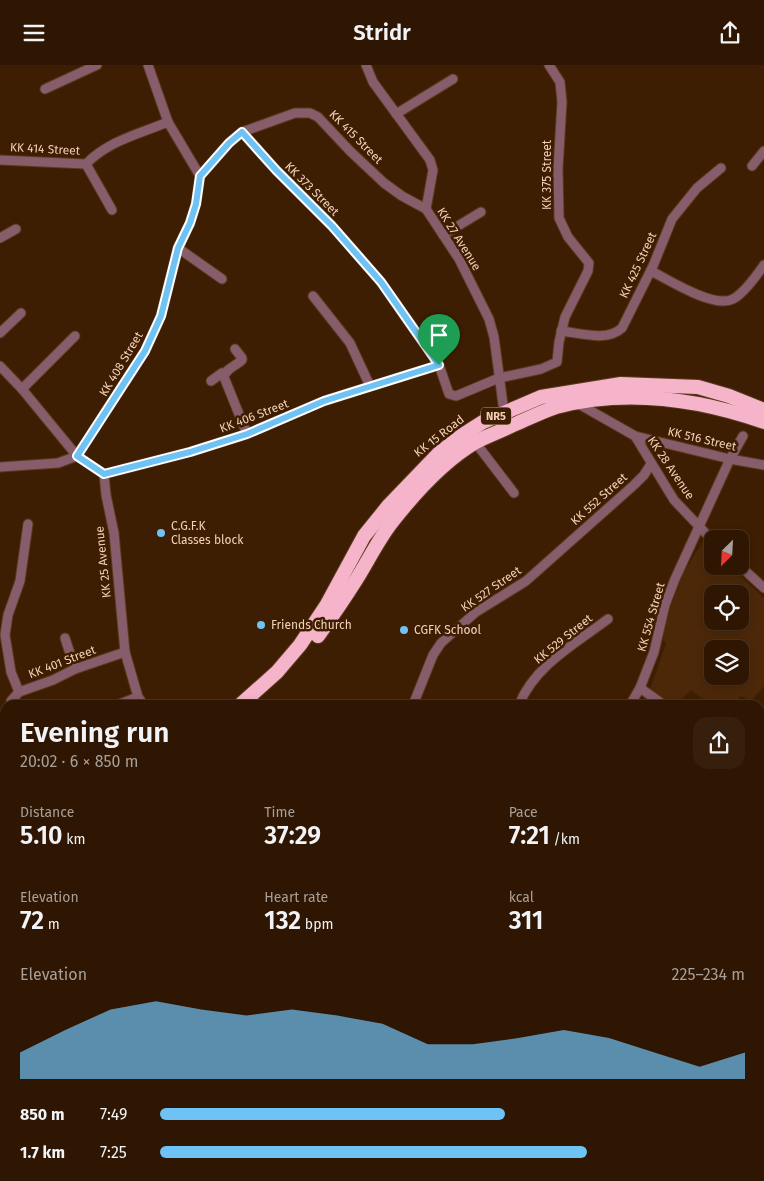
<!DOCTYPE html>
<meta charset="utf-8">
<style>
body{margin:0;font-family:"Fira Sans",sans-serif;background:#361f0c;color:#f1f3f6;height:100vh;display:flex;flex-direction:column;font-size:19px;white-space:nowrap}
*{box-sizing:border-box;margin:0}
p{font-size:16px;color:#a79f99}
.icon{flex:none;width:28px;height:28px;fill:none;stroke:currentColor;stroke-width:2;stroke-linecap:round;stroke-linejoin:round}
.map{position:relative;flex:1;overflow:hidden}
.side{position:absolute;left:0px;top:635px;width:765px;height:481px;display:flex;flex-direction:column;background:#2e1602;border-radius:15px 15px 0 0;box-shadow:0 2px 8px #0003,0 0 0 1px #493524}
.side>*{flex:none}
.needle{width:32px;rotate:204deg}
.buttons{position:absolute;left:704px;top:465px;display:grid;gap:10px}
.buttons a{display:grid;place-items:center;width:45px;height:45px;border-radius:10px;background:#2e1602;box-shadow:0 2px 8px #0003,0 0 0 1px #493524;font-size:25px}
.pin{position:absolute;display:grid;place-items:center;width:42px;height:42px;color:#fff;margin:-51px -21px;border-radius:50% 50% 50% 0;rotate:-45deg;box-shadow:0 0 5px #0007}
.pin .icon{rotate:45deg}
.round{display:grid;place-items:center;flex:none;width:52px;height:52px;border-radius:15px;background:#361f0c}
.head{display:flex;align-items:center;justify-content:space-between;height:85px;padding:0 20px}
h1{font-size:28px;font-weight:600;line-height:38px}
.figures{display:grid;grid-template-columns:repeat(3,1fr);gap:8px;height:85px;padding:5px 20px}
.figures div{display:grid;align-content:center}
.figures b{font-size:25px;font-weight:600}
.figures small{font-size:14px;font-weight:400}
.figures p{font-size:14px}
.chart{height:140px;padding:10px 20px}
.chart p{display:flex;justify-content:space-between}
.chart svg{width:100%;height:90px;margin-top:5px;fill:#6fc2f4;opacity:.7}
ul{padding:0 20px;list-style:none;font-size:16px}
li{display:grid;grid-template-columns:80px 60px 1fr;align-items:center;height:38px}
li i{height:12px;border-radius:6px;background:#6fc2f4}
header{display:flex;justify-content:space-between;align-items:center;height:65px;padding:0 20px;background:#2e1602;font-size:22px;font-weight:600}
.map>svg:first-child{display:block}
</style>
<header><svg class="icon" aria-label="menu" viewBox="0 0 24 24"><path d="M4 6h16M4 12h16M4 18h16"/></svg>Stridr<svg class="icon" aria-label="share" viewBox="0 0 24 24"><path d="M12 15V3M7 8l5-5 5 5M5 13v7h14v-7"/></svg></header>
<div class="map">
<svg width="764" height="1116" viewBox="0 0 764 1116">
<rect width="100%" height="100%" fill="#3e1e02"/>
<path fill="#4c2809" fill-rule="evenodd" d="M703,476l9,9v16h17l35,32v88l-13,15 -10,-5 -9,9h-22l-19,-15 -15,15h-5l-21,-16 16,-45 -3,-5 4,-24 17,-43zM712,529h28v27h-28zM712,584h28v27h-28z"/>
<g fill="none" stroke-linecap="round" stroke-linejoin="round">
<g stroke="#5b3a1f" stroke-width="11">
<g id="minor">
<path d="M148,0l20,57 32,54"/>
<path d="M366,0l7,17 57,78 3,10 -7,39 33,50 30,60 5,18 10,75"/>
<path d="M45,24l52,-24"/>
<path d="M396,49l57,-35"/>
<path d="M242,67l34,38 56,56 49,56 58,83 10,29 7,2 43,-18 42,-9 16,-7 2,-20 6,-25 23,-46 1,-8 -21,-26 -9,-19 -1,-49 4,-67 -2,-20 -11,-17"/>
<path d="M0,95l86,4c22,-23 53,-30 82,-42"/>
<path d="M86,99l26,46"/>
<path d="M752,101l12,-15"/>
<path d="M443,170l38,-23"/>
<path d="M0,173l16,-9"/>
<path d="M178,183l44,31"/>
<path d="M651,206c18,9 63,38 82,28 10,-5 24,-24 31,-34"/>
<path d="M313,231l37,47 20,43"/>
<path d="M561,266c19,2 46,11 61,-3l31,-62 19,-47 25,-31 24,-20"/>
<path d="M0,268l21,-20"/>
<path d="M235,284l7,9v2c-6,6 -16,8 -18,17l23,57"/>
<path d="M0,301l22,23 55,67 27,18 2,21 8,38 11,119 13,45 6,8"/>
<path d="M211,316l11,-8 2,2"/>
<path d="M22,324l53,-53"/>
<path d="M577,338l58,33 39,64 38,40"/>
<path d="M635,371l95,23 34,6"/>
<path d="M475,377l39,51"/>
<path d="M0,402l58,-4 19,-7 68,-105 16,-35 17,-68 12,-25 6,-19 4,-28 29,-33 13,-11 53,-19h15l8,4 32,34 34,32 18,13 24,13"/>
<path d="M104,409l86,-22 57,-18 77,-33 115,-36"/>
<path d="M740,501l24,22"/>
<path d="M65,573l10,31"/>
<path d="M19,627l-8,-20 -6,-37 3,-20 12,-34 8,-57"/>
<path d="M11,640v-4l8,-9 34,-12 22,-11 50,-17"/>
<path d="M117,640l21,-8"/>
<path d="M413,640l20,-50 8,-12 35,-31 50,-31 108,-96 10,-10 7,-11"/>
<path d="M519,640c15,-39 57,-62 89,-86"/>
<path d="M630,640l10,-17"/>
<path d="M664,640l-24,-17 14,-36 11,-47 10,-26 55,-120 13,-23"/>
<path d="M760,685l4,3"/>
<path d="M760,723l4,-4"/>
<path d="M3,743l2,12"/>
<path d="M760,868l4,2"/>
<path d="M760,885l4,-8"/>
<path d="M0,985h5"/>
<path d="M760,1106l4,10"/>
<path d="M172,1111l14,5"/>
<path d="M432,1111l5,5"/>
<path d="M712,1111l6,5"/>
<path d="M42,1116l4,-5"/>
<path d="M215,1116l2,-5"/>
<path d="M363,1116l5,-5"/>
<path d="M519,1116l2,-5"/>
<path d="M615,1116l2,-5"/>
</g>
</g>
<g stroke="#5b3a1f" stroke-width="16">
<g id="highway">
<path d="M318,571c13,-18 26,-37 38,-56 12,-19 22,-40 36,-58 22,-28 53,-62 84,-80 11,-6 23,-10 35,-16 14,-6 30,-14 45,-19 69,-18 142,-8 208,15"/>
<path d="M240,640l37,-33 23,-27 26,-39 38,-70 25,-31 50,-52 22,-17 22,-14 58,-25 80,-13 77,3 31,9 35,14"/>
<path d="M0,733l5,-2"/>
<path d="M0,745l5,-2"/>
</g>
</g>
<use href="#minor" stroke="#875c6b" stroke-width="9"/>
<use href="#highway" stroke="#f5b4ca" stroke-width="14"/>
</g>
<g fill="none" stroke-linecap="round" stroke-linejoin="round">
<g stroke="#fff" stroke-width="10">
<path id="route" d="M242,67l34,38 56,56 49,56 58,83 -115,36 -77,33 -57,18 -86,22 -27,-18 68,-105 16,-35 17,-68 12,-25 6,-19 4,-28 29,-33z"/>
</g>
<use href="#route" stroke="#6fc2f4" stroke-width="6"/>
</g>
<g fill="#6fc2f4" stroke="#3e1e02" stroke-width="2">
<circle cx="161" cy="468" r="5"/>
<circle cx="261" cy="560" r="5"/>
<circle cx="404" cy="565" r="5"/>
</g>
<g text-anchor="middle" stroke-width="5" stroke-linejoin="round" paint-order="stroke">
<rect fill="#3e1e02" stroke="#bd9b81" stroke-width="1" x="481" y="342.5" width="30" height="17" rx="4"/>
<g font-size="11" font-weight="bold" fill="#f4d0b8">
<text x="496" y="355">NR5</text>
</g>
<g font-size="12" fill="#f4d0b8" stroke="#3e1e02">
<text transform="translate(356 72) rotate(45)" y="4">KK 415 Street</text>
<text transform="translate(45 84) rotate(3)" y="4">KK 414 Street</text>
<text transform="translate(547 110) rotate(-90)" y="4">KK 375 Street</text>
<text transform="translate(312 124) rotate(45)" y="4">KK 373 Street</text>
<text transform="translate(459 174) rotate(58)" y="4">KK 27 Avenue</text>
<text transform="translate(638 200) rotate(-65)" y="4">KK 425 Street</text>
<text transform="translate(121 299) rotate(-59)" y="4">KK 408 Street</text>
<text transform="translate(254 351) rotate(-21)" y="4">KK 406 Street</text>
<text transform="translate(439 371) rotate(-38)" y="4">KK 15 Road</text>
<text transform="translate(702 374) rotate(13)" y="4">KK 516 Street</text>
<text transform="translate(671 403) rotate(56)" y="4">KK 28 Avenue</text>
<text transform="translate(599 434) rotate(-42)" y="4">KK 552 Street</text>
<text transform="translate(103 497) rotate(-96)" y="4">KK 25 Avenue</text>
<text transform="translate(491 524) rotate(-35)" y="4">KK 527 Street</text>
<text transform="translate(651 552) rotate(-74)" y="4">KK 554 Street</text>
<text transform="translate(563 574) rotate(-39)" y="4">KK 529 Street</text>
<text transform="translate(62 597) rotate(-21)" y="4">KK 401 Street</text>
</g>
<g font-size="12" fill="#f4d0b8" stroke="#3e1e02" text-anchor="start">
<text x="171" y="465">C.G.F.K<tspan x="171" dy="14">Classes block</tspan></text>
<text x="271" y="564">Friends Church</text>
<text x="414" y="569">CGFK School</text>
</g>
</g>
</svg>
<div class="buttons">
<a><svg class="needle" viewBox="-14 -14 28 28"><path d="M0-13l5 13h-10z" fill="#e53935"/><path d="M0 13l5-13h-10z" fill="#a79f99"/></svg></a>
<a><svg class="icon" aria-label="locate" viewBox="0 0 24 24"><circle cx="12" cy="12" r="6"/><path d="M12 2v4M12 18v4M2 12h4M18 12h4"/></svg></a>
<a><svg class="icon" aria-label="layers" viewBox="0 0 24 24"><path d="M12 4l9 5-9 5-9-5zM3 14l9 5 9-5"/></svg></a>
</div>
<div class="pin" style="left:439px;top:300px;background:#1e9e55"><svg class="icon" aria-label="arrive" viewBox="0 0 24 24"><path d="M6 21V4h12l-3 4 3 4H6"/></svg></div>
<section class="side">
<div class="head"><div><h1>Evening run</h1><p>20:02 · 6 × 850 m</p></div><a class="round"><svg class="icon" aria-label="share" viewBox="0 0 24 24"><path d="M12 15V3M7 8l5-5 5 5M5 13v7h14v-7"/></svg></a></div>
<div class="figures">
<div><p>Distance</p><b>5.10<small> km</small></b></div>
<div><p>Time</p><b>37:29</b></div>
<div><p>Pace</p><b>7:21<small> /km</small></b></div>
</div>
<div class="figures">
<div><p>Elevation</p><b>72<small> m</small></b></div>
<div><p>Heart rate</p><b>132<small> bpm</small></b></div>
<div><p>kcal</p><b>311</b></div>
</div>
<div class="chart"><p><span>Elevation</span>225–234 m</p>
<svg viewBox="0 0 160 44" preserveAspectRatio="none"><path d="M0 44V31L10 20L20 10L30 6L40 10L50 13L60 10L70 13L80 17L90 27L100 27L110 24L120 20L130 24L140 31L150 38L160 31V44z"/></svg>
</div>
<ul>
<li><b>850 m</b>7:49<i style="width:59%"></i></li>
<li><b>1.7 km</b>7:25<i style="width:73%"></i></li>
</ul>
</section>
</div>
